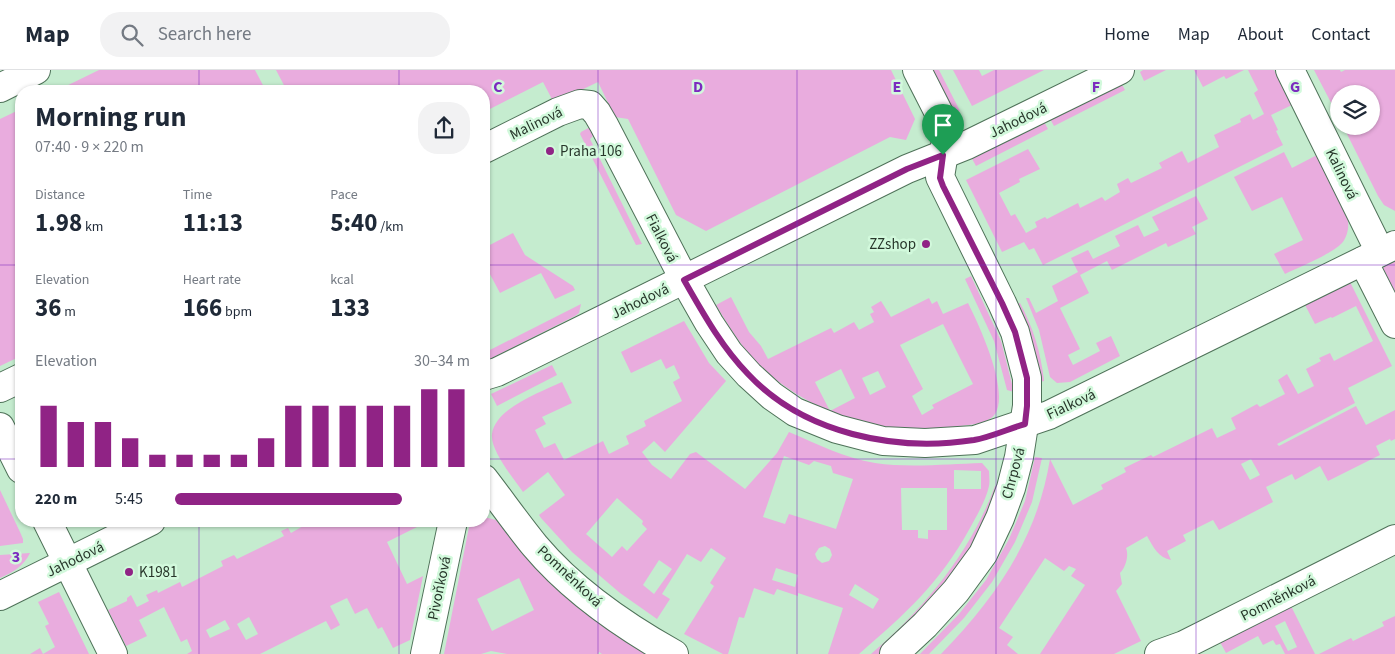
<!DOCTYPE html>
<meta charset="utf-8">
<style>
body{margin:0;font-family:"Source Sans 3",sans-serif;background:#f2f2f3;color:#1f2937;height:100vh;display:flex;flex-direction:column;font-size:19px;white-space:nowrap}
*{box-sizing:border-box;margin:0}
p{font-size:16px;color:#747a83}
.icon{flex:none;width:28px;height:28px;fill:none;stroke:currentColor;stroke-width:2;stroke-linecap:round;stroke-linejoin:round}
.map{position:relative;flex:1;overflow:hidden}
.details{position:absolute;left:15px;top:15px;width:475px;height:442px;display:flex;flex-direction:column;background:#fff;border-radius:20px;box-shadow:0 1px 4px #0004}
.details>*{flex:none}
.fabs{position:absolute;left:1330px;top:15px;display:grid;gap:10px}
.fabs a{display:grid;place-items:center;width:50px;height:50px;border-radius:50%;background:#fff;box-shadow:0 1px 4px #0004;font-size:25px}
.pin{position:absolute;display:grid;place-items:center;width:42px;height:42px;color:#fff;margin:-51px -21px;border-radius:50% 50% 50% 0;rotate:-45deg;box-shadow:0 0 5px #0007}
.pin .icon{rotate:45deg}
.round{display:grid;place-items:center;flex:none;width:52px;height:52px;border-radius:20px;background:#f2f2f3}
.summary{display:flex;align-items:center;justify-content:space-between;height:85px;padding:0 20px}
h1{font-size:28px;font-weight:700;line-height:38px}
.metrics{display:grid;grid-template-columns:repeat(3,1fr);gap:8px;height:85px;padding:5px 20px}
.metrics div{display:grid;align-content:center}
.metrics b{font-size:25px;font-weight:700}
.metrics small{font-size:14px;font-weight:400}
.metrics p{font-size:14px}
.chart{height:140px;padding:10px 20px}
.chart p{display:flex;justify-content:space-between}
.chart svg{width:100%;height:90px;margin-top:5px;stroke:#902385;stroke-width:6}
ul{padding:0 20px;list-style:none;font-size:16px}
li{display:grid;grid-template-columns:80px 60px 1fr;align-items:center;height:38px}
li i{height:12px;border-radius:6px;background:#902385}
header{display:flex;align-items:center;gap:30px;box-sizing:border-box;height:70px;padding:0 25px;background:#fff;border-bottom:1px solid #e0e1e3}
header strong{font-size:24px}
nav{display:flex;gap:28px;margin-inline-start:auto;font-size:18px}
.search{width:350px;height:45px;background:#f2f2f3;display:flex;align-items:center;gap:12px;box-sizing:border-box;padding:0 18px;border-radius:20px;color:#747a83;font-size:19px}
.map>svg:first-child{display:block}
</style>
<header>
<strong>Map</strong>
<div class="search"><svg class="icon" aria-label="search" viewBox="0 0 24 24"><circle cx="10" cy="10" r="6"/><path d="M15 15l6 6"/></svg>Search here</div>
<nav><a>Home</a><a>Map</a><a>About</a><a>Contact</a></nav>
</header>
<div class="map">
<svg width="1395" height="584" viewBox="0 0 1395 584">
<rect width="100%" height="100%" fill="#c5eccf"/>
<g fill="#e9acde" fill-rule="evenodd">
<path d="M99,0h156l11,21h-210z"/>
<path d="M276,0h615l24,49 -9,21 -16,-3 -184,94 -30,-16 -48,-96 -13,-2 -17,-35 -44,21 -11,-21 -59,30v-21h-111l-4,-6 -12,6h-70z"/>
<path d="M931,0h8l21,41 -6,4z"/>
<path d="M953,0h26l3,6 12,-6h50l-72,36z"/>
<path d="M1143,0h23l-22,11 -4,-9z"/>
<path d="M1194,0h50l-18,9 -2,-3 -21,11z"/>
<path d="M1248,0h26l18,35 -21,10 7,15 -2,1 7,14 -240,120 -9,-17 -5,2 -5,-8 -22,10 -36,-72 62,-31 12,20 -21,10 1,3 -21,11 12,23 4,-2 11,19 11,-6 -2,-5 10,-5 2,2 31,-16 2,5 22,-11 3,4 15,-9 -3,-8 11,-6 3,5 31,-15 -3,-5 23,-12 6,12 31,-16 -5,-12 27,-13 -1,-3 10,-5 3,6 11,-6 -10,-21 4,-3z"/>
<path d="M1314,0h26l1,2 4,-2h50v141l-11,-6 -6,-9 -35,-70h28v-32h-32v24z"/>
<path d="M1120,11l5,9 -71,36 -5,-9z"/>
<path d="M21,39v247l-21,10v-247z"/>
<path d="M1043,50l5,9 -72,37 -6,-11z"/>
<path d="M594,55l1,9 -5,5 52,105 -6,1 -56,-111 1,-2z"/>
<path d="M1284,82l8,16 25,-13c9,17 27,48 31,66 1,7 -1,16 -6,22 -10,11 -43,24 -57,31l-11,-20 29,-14 -21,-43 -30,14 -18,-34z"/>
<path d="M1196,126l12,23 -16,8 4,7 -28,13 -2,-4 -54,27 -5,-9 -27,14 9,18 -29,15 20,41 -12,6 5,10 27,-14 -4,-8 15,-7 9,20 -50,26 -13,1 -7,-6 -11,-47 -13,-32h3l7,15 22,-12 -6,-15 26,-14 -7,-14 17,-8 5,9 27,-13 -5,-10 23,-11 6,12 15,-7 -7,-13z"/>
<path d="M513,163l12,22 48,31 2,4 -20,9 -14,-26 -41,20 -16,-30v-15z"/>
<path d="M1395,188v46l-13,-34 3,-5z"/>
<path d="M971,206l30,65 13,51 -7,-2 -13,-49 -29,-62z"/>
<path d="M1350,212l42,84 -44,22 7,15 -78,41 2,2 77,-40 10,19 29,-15v29l-4,2 -1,-2 -14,7 4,9 -52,26 -8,-15 -25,14 -3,-6 -26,13 7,15 -54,28 -6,-10 -30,15 3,6 -19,10 4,9c-12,-2 -18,-13 -24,-24l-21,12c3,7 0,19 -6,25l2,11 -6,7 25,50 -27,13h-74l45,-69 -14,-9 5,-7 -7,-3 -5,5 -19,-13 -46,70 14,9 -6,8 11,9h-77c55,-57 96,-115 109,-195l23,46 30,-16 -2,-4 25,-13 -2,-4 27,-13 2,2 59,-29 5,10 19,-9 -5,-11 26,-14 3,3 25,-13 -7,-14 9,-6 11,20 16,-8 -8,-17 15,-8 -2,-3 11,-5 4,8 39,-20 -17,-35 -24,12 -1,-1 -16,7 -10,-19zM1251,389l9,16 -10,5 -9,-16z"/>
<path d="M731,227l18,35 12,14 7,13 63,-31 3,5 20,-11 5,8 15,-8 -4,-8 4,-2 -3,-5 10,-6 10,16 38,-19 3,6 5,-3 6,13 25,-11c11,22 42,88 27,111 -7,11 -31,11 -43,13 -65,10 -133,-11 -183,-53 -23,-19 -38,-44 -53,-69zM943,254l30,60 -41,21 2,3 -12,7 -10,-19 11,-7 -23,-44zM841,299l14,29 -25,13 -15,-29zM878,301l8,16 -16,8 -8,-17z"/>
<path d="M1020,233c13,24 21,50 24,78l-8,2 -23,-78z"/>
<path d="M581,234l-2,9 -4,3 -91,46v-9z"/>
<path d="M684,251l25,42 17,18 -61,71 -11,-11 -12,11 10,13 19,14 19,-25 6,-2 49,37 32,-36 12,-21c28,12 56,26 86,31 33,5 74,1 107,0l7,8c0,5 1,10 0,15 -3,14 -12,29 -19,42 -30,55 -65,86 -111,126h-31l15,-46 -45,-15v3l-21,-7 -3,6 -20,-7 -10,30 -5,-1 -11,37h-5l-39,-20 30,-48 -4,-3 16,-25 -15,-10 -10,14 -14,-8 -25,40 8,5 -13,20 -37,-26 -48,-41 -31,-34 -2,-3 26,-20 -17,-23 -25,20c-10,-14 -33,-42 -31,-58 3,-26 49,-42 70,-52l10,21 -30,14 4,7 -11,6 9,18 11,-5 9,17 39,-19 6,13 20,-10 -3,-8 20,-10 -2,-5 38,-20 -9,-19 7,-4 -6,-13 -8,4 -5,-10 -30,14 -10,-21zM784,386l25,9 5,-4 17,5 2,7 20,6 -17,50 -47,-15 -4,10 -22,-7zM954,400l27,1v18h-27zM901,418h46v42h-19v9l-10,-1v-8h-16zM617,428l26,23 -1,3 5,5 -20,22 -5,-5 -10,11 -26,-23zM825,476l5,3 2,6 -3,6 -7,2 -5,-4 -2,-5 4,-6zM659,490l13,9 -18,25 -11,-9zM776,498l22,7 -3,12 -23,-7zM855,514l24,15 -6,10 -24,-14z"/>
<path d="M552,295l5,10 -60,31 -6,-12z"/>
<path d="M1035,387l7,1 -10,44 -17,40 -23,40 -28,36 -35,36h-9l39,-40 27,-34 23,-41 16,-38z"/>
<path d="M995,416l9,1 -27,60 -92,107h-14c54,-46 99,-101 124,-168z"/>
<path d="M0,420l20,42 3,7v4l-23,3z"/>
<path d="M484,447l12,3 108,106 43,28h-45l-3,-2 -1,2h-91l-16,-3 -10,3h-37l25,-127 4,-6h11zM519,508l15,32 -42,21 -15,-32z"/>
<path d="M312,451h109l-3,2 1,3 -32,16 20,42 16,-8 -13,64 -17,8 -11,-21 -4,2 -11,-21 -12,6 -8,-16 -17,8 10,19 -9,5 -5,-9 -66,33h-73l5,-3 -5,-12 -6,3 -17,-35 -25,13 8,16 -21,10 -18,-36 19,-9v-3l4,-3 6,12 12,-6 -3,-6 11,-5 1,3 22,-11 2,5 41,-21 -2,-5 13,-6 3,4 47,-23 -3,-5 7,-3 3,5zM249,547l9,17 -12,6 -9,-16zM225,550l5,9 -20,9 -4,-8z"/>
<path d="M30,483c-6,13 -17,19 -30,25v-23z"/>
<path d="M59,522l30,62h-59l10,-6 3,6 12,-7 -10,-21 4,-2 -11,-22z"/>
<path d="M1291,536l24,48h-30l-5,-10 -4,1 -3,-5 -10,5 -5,-9 -32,17 -6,-11zM1285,551l12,26 -9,4 -13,-25z"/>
<path d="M1395,546v38h-76l32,-16 2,3 31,-15 -2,-4z"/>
</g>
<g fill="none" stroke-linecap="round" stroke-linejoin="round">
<g stroke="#4f7259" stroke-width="30">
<g id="minor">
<path d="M1290,0l90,182"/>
<path d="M0,18l36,-18"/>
<path d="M484,79l74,-37 22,-8 10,1 7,8 7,12 80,154 25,44 20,30 20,22 23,21 23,16 42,17 46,12 42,2 50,-3 74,-25 346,-170"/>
<path d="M1363,191l32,63"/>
<path d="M484,306l13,-4 410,-203 60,-24 153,-75"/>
<path d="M0,318l21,-10"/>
<path d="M0,357l21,42"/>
<path d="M484,409c17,22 33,45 51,67 37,44 89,80 139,108"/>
<path d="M47,451l66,133"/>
<path d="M0,526l151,-75"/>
<path d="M425,584l28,-133"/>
<path d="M894,584l31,-29 31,-34 27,-37 17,-36 11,-30 8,-31 8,-51v-28l-12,-46 -13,-29 -62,-126 7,-43 -4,-13 -26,-51"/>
<path d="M1159,584l25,-9 211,-106"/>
</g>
</g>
<use href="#minor" stroke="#fff" stroke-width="28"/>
</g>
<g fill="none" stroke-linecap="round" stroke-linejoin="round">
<g stroke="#fff" stroke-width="10">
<path id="route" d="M943,85l-3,23 3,8 59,117 13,29 12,46v28l-2,18c-17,5 -34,13 -51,16 -79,12 -170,-6 -226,-66 -27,-28 -45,-61 -64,-94l223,-111z"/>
</g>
<use href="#route" stroke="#902385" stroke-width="6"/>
</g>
<path fill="none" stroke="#7b2cbf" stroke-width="1" stroke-opacity="0.55" d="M199,0v21M399,0v21M598,0v584M797,0v584M996,0v584M1196,0v584M0,195h21M484,195h911M0,389h21M484,389h911M199,451v133M399,451v133"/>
<g fill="#902385" stroke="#d2f9dc" stroke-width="2">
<circle cx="550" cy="81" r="5"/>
<circle cx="926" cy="174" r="5"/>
<circle cx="129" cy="502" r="5"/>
</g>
<g text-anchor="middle" stroke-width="5" stroke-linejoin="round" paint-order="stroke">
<g font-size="15" fill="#27362a" stroke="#d2f9dc">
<text transform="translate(1018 50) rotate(-26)" y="5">Jahodová</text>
<text transform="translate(536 53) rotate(-26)" y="5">Malinová</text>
<text transform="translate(1342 104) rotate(64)" y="5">Kalinová</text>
<text transform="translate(662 168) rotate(63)" y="5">Fialková</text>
<text transform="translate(640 231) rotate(-26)" y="5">Jahodová</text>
<text transform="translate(1071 334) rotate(-25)" y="5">Fialková</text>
<text transform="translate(1013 403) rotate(-75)" y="5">Chrpová</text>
<text transform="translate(75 489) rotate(-26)" y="5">Jahodová</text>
<text transform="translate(570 506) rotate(43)" y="5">Pomněnková</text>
<text transform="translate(439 518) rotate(-78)" y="5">Pivoňková</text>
<text transform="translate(1278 528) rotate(-27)" y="5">Pomněnková</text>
</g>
<g font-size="15" fill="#27362a" stroke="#d2f9dc" text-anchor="start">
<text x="560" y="86">Praha 106</text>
<text x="916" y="179" text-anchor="end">ZZshop</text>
<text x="139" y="507">K1981</text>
</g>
</g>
<g font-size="16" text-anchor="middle" font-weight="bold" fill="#7b2cbf" stroke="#d2f9dc" stroke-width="5" stroke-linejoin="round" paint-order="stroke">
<text x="498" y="22">C</text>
<text x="698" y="22">D</text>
<text x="897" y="22">E</text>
<text x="1096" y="22">F</text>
<text x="1295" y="22">G</text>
<text x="16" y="492">3</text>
</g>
</svg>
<div class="fabs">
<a><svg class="icon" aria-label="layers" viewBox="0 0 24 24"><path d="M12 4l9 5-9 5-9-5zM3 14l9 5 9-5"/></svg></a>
</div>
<div class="pin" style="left:943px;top:85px;background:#1e9e55"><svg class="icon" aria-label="arrive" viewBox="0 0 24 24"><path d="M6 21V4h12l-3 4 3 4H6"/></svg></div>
<section class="details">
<div class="summary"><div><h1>Morning run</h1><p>07:40 · 9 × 220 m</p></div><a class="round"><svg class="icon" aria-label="share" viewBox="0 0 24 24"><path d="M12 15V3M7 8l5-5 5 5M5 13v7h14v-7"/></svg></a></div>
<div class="metrics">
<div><p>Distance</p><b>1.98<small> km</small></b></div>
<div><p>Time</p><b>11:13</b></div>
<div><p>Pace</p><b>5:40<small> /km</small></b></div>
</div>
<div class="metrics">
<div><p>Elevation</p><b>36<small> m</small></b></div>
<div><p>Heart rate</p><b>166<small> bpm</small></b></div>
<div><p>kcal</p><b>133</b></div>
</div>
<div class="chart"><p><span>Elevation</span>30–34 m</p>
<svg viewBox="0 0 160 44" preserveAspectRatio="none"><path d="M5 44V14M15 44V22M25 44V22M35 44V30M45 44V38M55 44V38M65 44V38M75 44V38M85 44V30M95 44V14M105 44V14M115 44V14M125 44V14M135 44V14M145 44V6M155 44V6"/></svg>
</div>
<ul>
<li><b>220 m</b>5:45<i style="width:77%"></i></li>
</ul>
</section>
</div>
